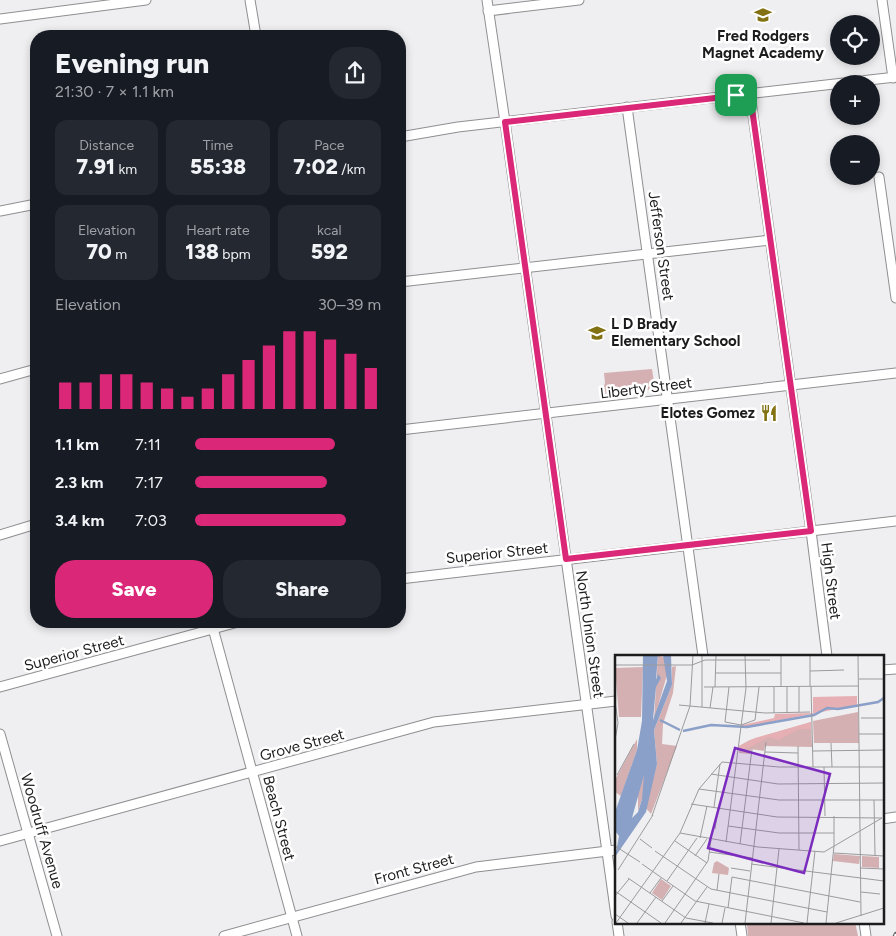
<!DOCTYPE html>
<meta charset="utf-8">
<style>
body{margin:0;font-family:Figtree,sans-serif;background:#242831;color:#f1f3f6;height:100vh;display:flex;flex-direction:column;font-size:19px;white-space:nowrap}
*{box-sizing:border-box;margin:0}
p{font-size:16px;color:#9ea1a6}
.icon{flex:none;width:28px;height:28px;fill:none;stroke:currentColor;stroke-width:2;stroke-linecap:round;stroke-linejoin:round}
.map{position:relative;flex:1;overflow:hidden}
.sheet{position:absolute;left:30px;top:30px;width:376px;height:598px;display:flex;flex-direction:column;background:#171b24;border-radius:20px;box-shadow:0 2px 8px #0003}
.sheet>*{flex:none}
.buttons{position:absolute;left:830px;top:15px;display:grid;gap:10px}
.buttons a{display:grid;place-items:center;width:50px;height:50px;border-radius:50%;background:#171b24;box-shadow:0 2px 8px #0003;font-size:25px}
.pin{position:absolute;display:grid;place-items:center;width:42px;height:42px;color:#fff;margin:-21px;border-radius:10px;box-shadow:0 2px 8px #0006}
.round{display:grid;place-items:center;flex:none;width:52px;height:52px;border-radius:20px;background:#242831}
.head{display:flex;align-items:center;justify-content:space-between;height:85px;padding:0 25px}
h1{font-size:28px;font-weight:800;line-height:38px}
.metrics{display:grid;grid-template-columns:repeat(3,1fr);gap:8px;height:85px;padding:5px 25px}
.metrics div{display:grid;align-content:center;border-radius:12px;background:#242831;text-align:center}
.metrics b{font-size:21px;font-weight:800}
.metrics small{font-size:14px;font-weight:400}
.metrics p{font-size:14px}
.chart{height:140px;padding:10px 25px}
.chart p{display:flex;justify-content:space-between}
.chart svg{width:100%;height:90px;margin-top:5px;stroke:#db2777;stroke-width:6}
.action{display:flex;gap:10px;margin-top:auto;padding:10px 25px}
.action a{flex:1;height:58px;border-radius:20px;background:#db2777;color:#fff;font-size:20px;font-weight:800;line-height:58px;text-align:center}
.action a+a{background:#242831;color:#f1f3f6}
ul{padding:0 25px;list-style:none;font-size:16px}
li{display:grid;grid-template-columns:80px 60px 1fr;align-items:center;height:38px}
li i{height:12px;border-radius:6px;background:#db2777}
.map>svg:first-child{display:block}
</style>
<div class="map">
<svg width="896" height="936" viewBox="0 0 896 936">
<rect width="100%" height="100%" fill="#efeef0"/>
<g fill="#d5b0b2">
<path d="M652,369l3,20 -54,6 4,-12 -1,-10z"/>
<path d="M754,922h101l3,14h-110l-1,-12z"/>
</g>
<g fill="none" stroke-linecap="round" stroke-linejoin="round">
<g stroke="#908e91" stroke-width="11">
<g id="minor">
<path d="M250,0l6,36"/>
<path d="M487,0l18,122 111,794"/>
<path d="M882,0l11,78"/>
<path d="M488,11l91,-11"/>
<path d="M0,19l146,-19"/>
<path d="M750,94l61,437 16,125"/>
<path d="M627,107l76,549"/>
<path d="M400,137l58,-10 438,-50"/>
<path d="M879,177l17,121"/>
<path d="M0,211l36,-7"/>
<path d="M400,282l370,-42"/>
<path d="M0,379l36,-10"/>
<path d="M400,430l496,-57"/>
<path d="M0,535l36,-11"/>
<path d="M400,579l496,-58"/>
<path d="M211,621l86,315"/>
<path d="M882,670l14,-1"/>
<path d="M0,687l242,-66"/>
<path d="M0,734l57,202"/>
<path d="M882,819l14,-2"/>
<path d="M0,841l434,-119 182,-21"/>
<path d="M617,922l2,14"/>
<path d="M740,922l2,14"/>
<path d="M864,922l2,14"/>
<path d="M224,936l252,-69 140,-17"/>
</g>
</g>
<use href="#minor" stroke="#fff" stroke-width="9"/>
<g stroke="#616162" stroke-width="4.5">
<path id="rail" d="M895,936l1,-2"/>
</g>
<use href="#rail" stroke="#fff" stroke-width="2.5" stroke-dasharray="8" stroke-linecap="butt"/>
</g>
<g fill="none" stroke-linecap="round" stroke-linejoin="round">
<g stroke="#fff" stroke-width="10">
<path id="route" d="M750,94l61,437 -245,28 -61,-437z"/>
</g>
<use href="#route" stroke="#db2777" stroke-width="6"/>
</g>
<defs>
<g id="school-bare" transform="scale(1.35)"><path d="M0-5L7-2L0 1L-7-2ZM-4 1L0 2.5L4 1V4Q0 6-4 4Z" fill="#837213" stroke="#fff" stroke-width="2.5" paint-order="stroke"/></g>
<g id="restaurant-bare" transform="scale(1.35)"><path d="M-5-6h1v4h1v-4h1v4h1v-4h1v5L-1.5 .5V6h-2V.5L-5-1ZM5-6V6H3V1.5H1.5Q1.5-4 5-6Z" fill="#837213" stroke="#fff" stroke-width="2.5" paint-order="stroke"/></g>
</defs>
<g fill-rule="evenodd">
<use href="#school-bare" x="763" y="15"/>
<use href="#school-bare" x="597" y="333"/>
<use href="#restaurant-bare" x="769" y="413"/>
</g>
<g text-anchor="middle" stroke-width="5" stroke-linejoin="round" paint-order="stroke">
<g font-size="15" font-weight="bold" fill="#1c1c1d" stroke="#fff">
<text x="763" y="41">Fred Rodgers<tspan x="763" dy="17">Magnet Academy</tspan></text>
<text x="611" y="329" text-anchor="start">L D Brady<tspan x="611" dy="17">Elementary School</tspan></text>
<text x="755" y="418" text-anchor="end">Elotes Gomez</text>
</g>
<g font-size="15" fill="#1c1c1d" stroke="#fff">
<text transform="translate(661 246) rotate(82)" y="5">Jefferson Street</text>
<text transform="translate(646 388) rotate(-7)" y="5">Liberty Street</text>
<text transform="translate(497 553) rotate(-6)" y="5">Superior Street</text>
<text transform="translate(831 581) rotate(83)" y="5">High Street</text>
<text transform="translate(590 634) rotate(82)" y="5">North Union Street</text>
<text transform="translate(74 653) rotate(-15)" y="5">Superior Street</text>
<text transform="translate(302 745) rotate(-15)" y="5">Grove Street</text>
<text transform="translate(279 818) rotate(75)" y="5">Beach Street</text>
<text transform="translate(42 831) rotate(74)" y="5">Woodruff Avenue</text>
<text transform="translate(414 869) rotate(-15)" y="5">Front Street</text>
</g>
</g>
<g transform="translate(615 655)">
<rect width="269" height="269" fill="#efeef0"/>
<path d="M43,0l7,3 2,17 -13,45zM61,11l-3,27 -10,31 -1,20 15,2 -26,68 -6,-7 12,-43 -3,-34 18,-45v-18zM28,12l-2,50h-22l-4,-49zM243,57l1,31h-45l-1,-22zM196,67l1,25 -47,-1 -1,5 -13,-2 -1,5 -11,-1v-7l11,-6zM22,84v11l-16,46 -6,-4v-12zM29,120l1,15 -7,21v-24zM219,199l26,2 -1,8 -26,-3zM247,201l17,1v11l-17,-1zM102,206l12,7 -1,7 -16,-2 2,-10zM46,224l10,7 -9,14 -10,-7z" fill="#d5b0b2"/>
<path d="M242,41v9l-116,23 1,-3 32,-7 1,-4 38,-1v-16zM196,67v7h-13l-19,11 -11,-3 -19,11 -10,1v-3l16,-8z" fill="#e6afb3"/>
<path d="M28,0h15l-2,25 2,-6 3,4 -5,9 -3,33 14,-39 -4,-26h8l1,30 -18,45 3,34 -11,48 -31,45 4,-21 -4,-5v-19l22,-62 5,-29zM29,120l-2,24 -4,13 -6,6z" fill="#8aa0c8" fill-rule="evenodd"/>
<path fill="none" stroke="#8aa0c8" stroke-width="2.5" d="M45,65l20,10M68,76l28,-6 36,2 67,-12 13,-7 11,1 40,-7 6,-4"/>
<path fill="none" stroke="#9b9a9c" stroke-width="1" d="M87,0v52M166,0v32M243,0l3,261M0,10h77M77,10l13,-5h65M195,16l34,-1M101,18h65M244,24h25M172,31v27M184,31v26M195,31v-31M196,31l2,81M89,32l155,-1M100,32l1,-32M114,32l-4,35 16,3 14,-5 4,-33M159,32v26M0,46l3,22 -3,17M64,50l86,8 45,-1M95,53l3,-21M246,63h23M244,79h25M216,88l1,24M183,91l1,104M198,96l71,-1M150,97l33,1M209,112l1,49M96,119l67,10 106,-1M2,120l17,-31M84,134l80,11h105M259,145l1,55M76,149l86,13 105,1M99,152l6,-43M37,161l38,-110 3,-51M113,171l51,7h55M100,174l3,-21M65,178l78,14 66,5 58,-34M85,183l7,-32M25,184l12,9M60,186l32,22M111,187l20,-154 -1,-33M125,189l12,-95M0,191l25,16M40,196l56,38 116,23M94,197l43,6M219,198l50,3M80,201l12,-17M27,209l53,37 109,22M136,209l133,17M116,213l19,3M245,213l24,1M3,215l35,-55M13,223l58,40 27,5M52,226l30,-43M102,235l2,-16M0,236l46,32M246,237l19,2M35,238l11,-15M0,241l14,-17M47,246l11,-15M113,253l4,-31 128,25M0,259l13,9M1,268l64,-90 19,-44 23,-27 57,5h105M22,268l19,-26M50,268l43,-62 3,-21M66,268l26,-36M90,268l4,-19M107,268l3,-15M130,268l21,-181M156,268l8,-74M192,268l8,-72M211,268l8,-77v-30M221,268l48,-15"/>
<path fill="#7b2cbf" fill-opacity="0.15" stroke="#7b2cbf" stroke-width="2.5" d="M120,93l95,26 -26,99 -96,-25z"/>
<rect width="269" height="269" fill="none" stroke="#1c1c1d" stroke-width="2.5"/>
</g>
</svg>
<div class="buttons">
<a><svg class="icon" aria-label="locate" viewBox="0 0 24 24"><circle cx="12" cy="12" r="6"/><path d="M12 2v4M12 18v4M2 12h4M18 12h4"/></svg></a>
<a>+</a>
<a>−</a>
</div>
<div class="pin" style="left:736px;top:95px;background:#1e9e55"><svg class="icon" aria-label="arrive" viewBox="0 0 24 24"><path d="M6 21V4h12l-3 4 3 4H6"/></svg></div>
<section class="sheet">
<div class="head"><div><h1>Evening run</h1><p>21:30 · 7 × 1.1 km</p></div><a class="round"><svg class="icon" aria-label="share" viewBox="0 0 24 24"><path d="M12 15V3M7 8l5-5 5 5M5 13v7h14v-7"/></svg></a></div>
<div class="metrics">
<div><p>Distance</p><b>7.91<small> km</small></b></div>
<div><p>Time</p><b>55:38</b></div>
<div><p>Pace</p><b>7:02<small> /km</small></b></div>
</div>
<div class="metrics">
<div><p>Elevation</p><b>70<small> m</small></b></div>
<div><p>Heart rate</p><b>138<small> bpm</small></b></div>
<div><p>kcal</p><b>592</b></div>
</div>
<div class="chart"><p><span>Elevation</span>30–39 m</p>
<svg viewBox="0 0 160 44" preserveAspectRatio="none"><path d="M5 44V31M15 44V31M25 44V27M35 44V27M45 44V31M55 44V34M65 44V38M75 44V34M85 44V27M95 44V20M105 44V13M115 44V6M125 44V6M135 44V10M145 44V17M155 44V24"/></svg>
</div>
<ul>
<li><b>1.1 km</b>7:11<i style="width:75%"></i></li>
<li><b>2.3 km</b>7:17<i style="width:71%"></i></li>
<li><b>3.4 km</b>7:03<i style="width:81%"></i></li>
</ul>
<div class="action"><a>Save</a><a>Share</a></div>
</section>
</div>
